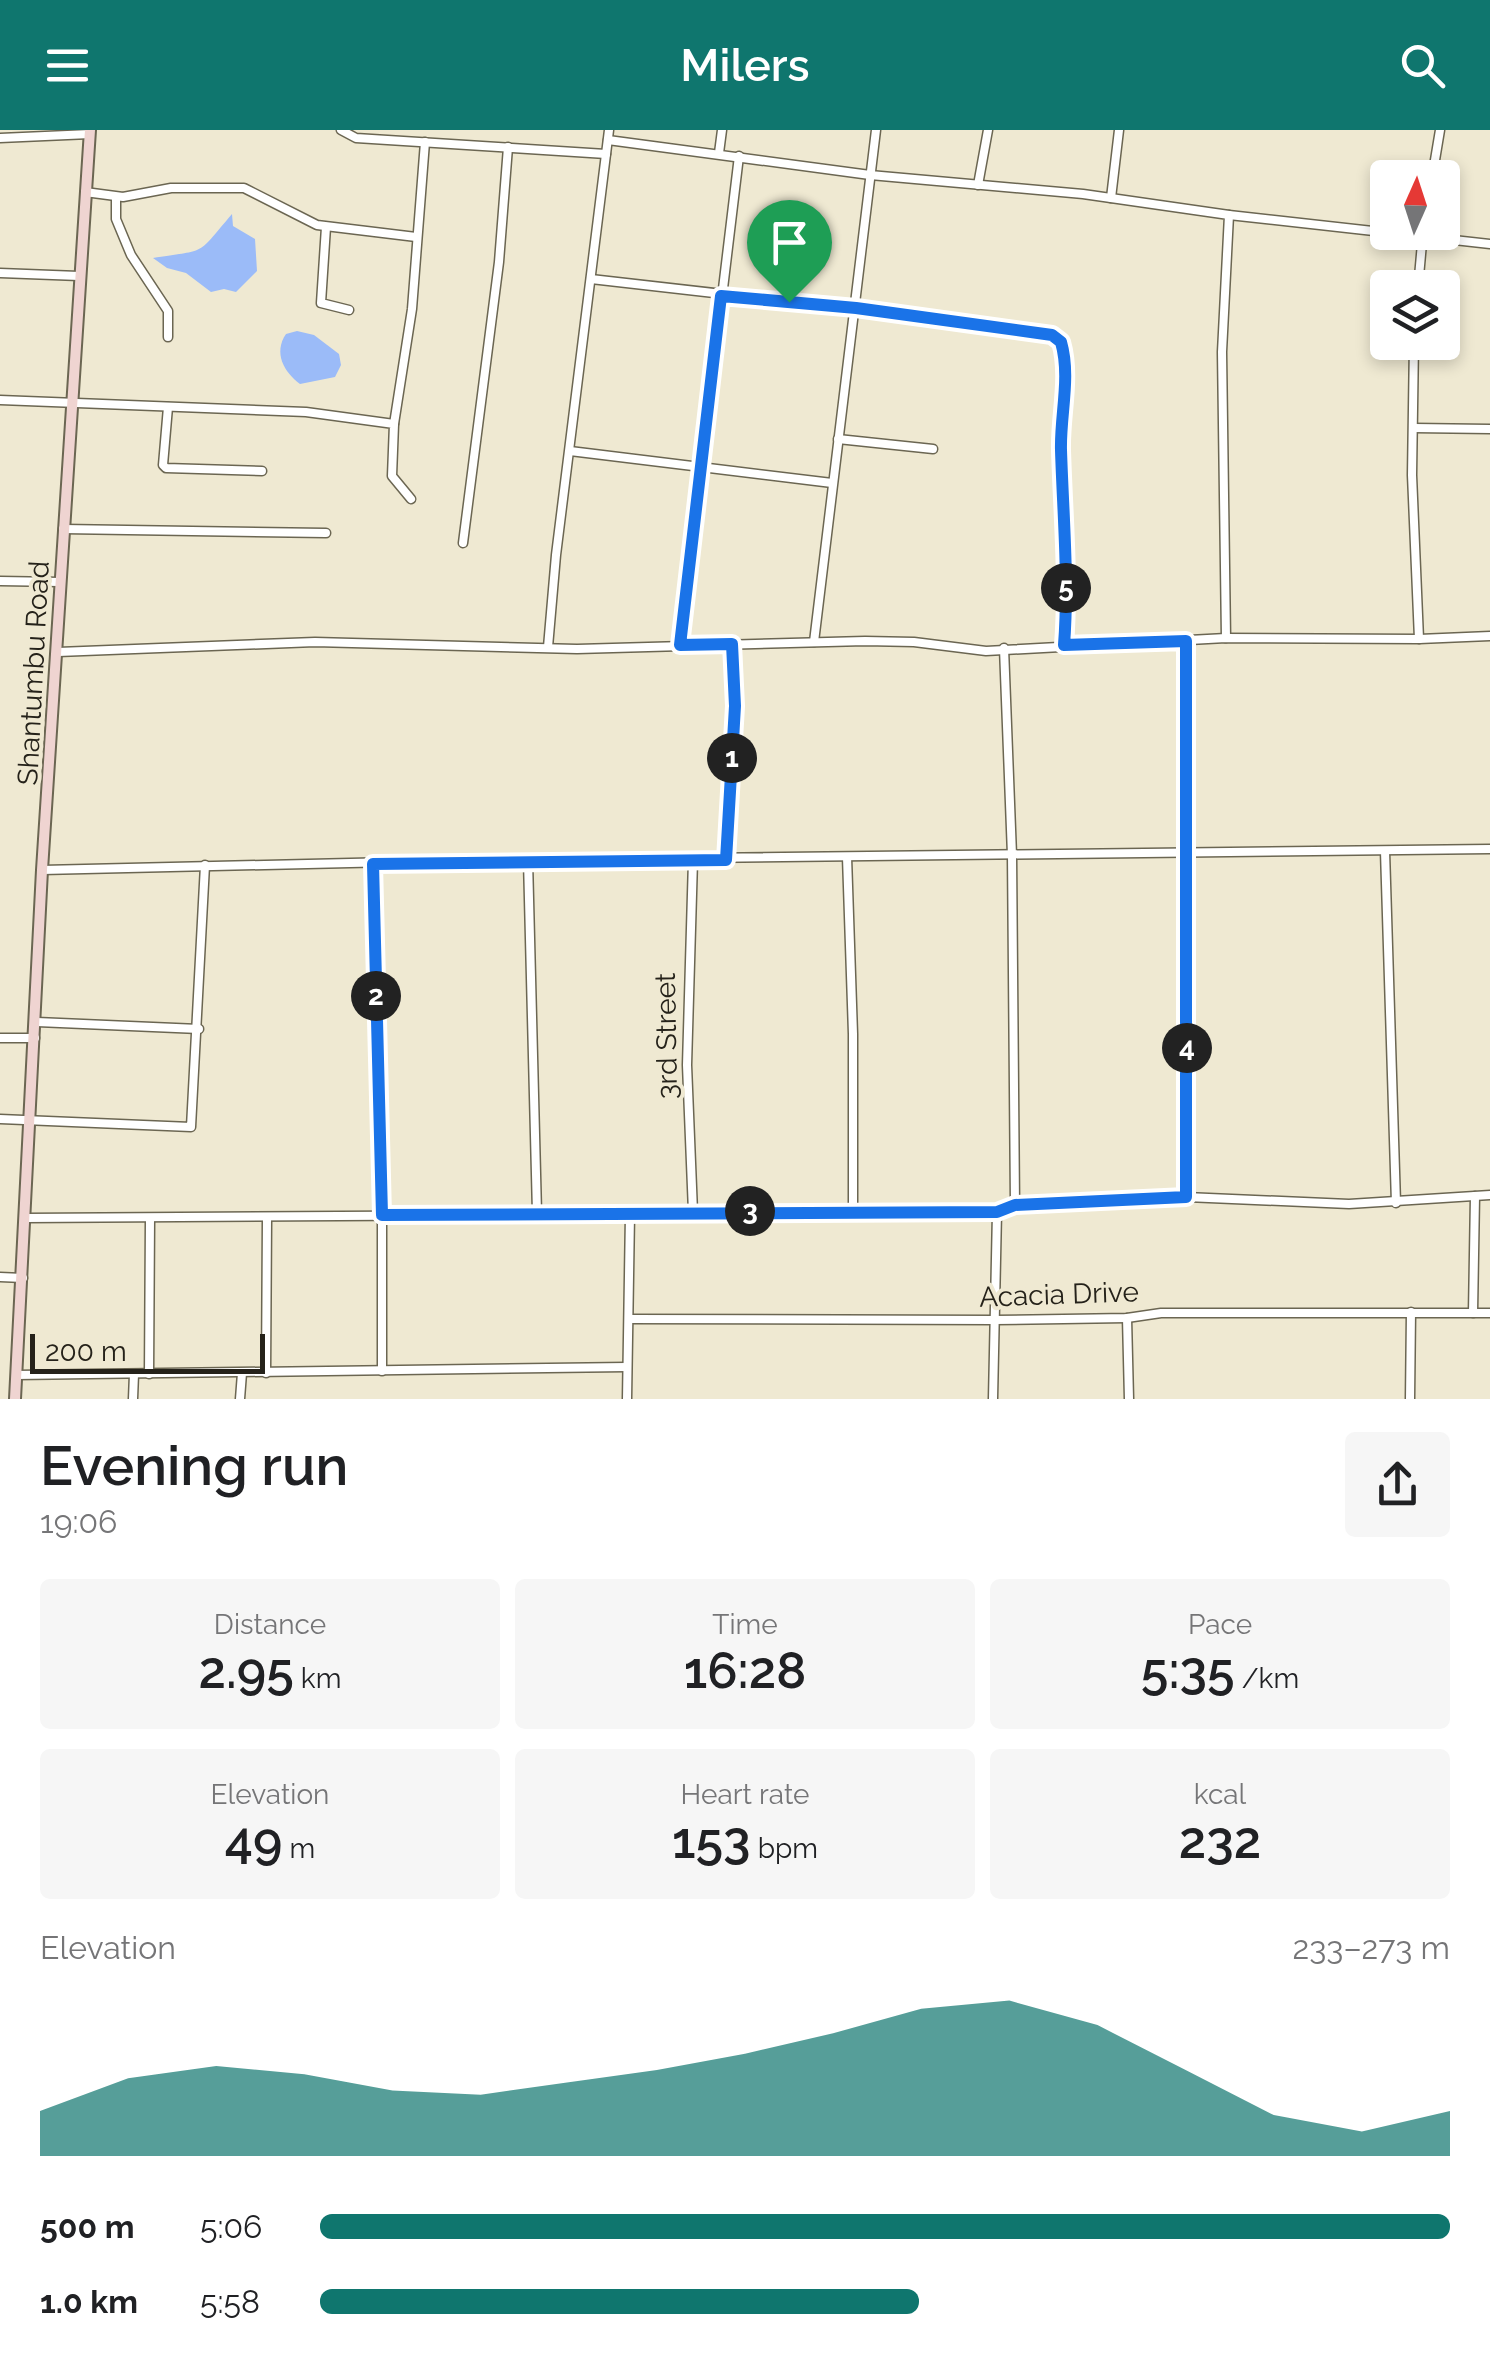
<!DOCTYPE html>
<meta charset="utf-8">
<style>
body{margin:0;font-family:Raleway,sans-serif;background:#f6f6f6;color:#202124;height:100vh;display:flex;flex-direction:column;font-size:38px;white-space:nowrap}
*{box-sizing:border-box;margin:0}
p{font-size:32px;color:#757577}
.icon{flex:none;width:55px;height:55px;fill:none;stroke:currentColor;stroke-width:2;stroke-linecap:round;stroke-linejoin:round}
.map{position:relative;height:1269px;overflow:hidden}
.sheet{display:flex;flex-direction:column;background:#fff;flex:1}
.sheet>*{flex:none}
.needle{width:65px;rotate:3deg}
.buttons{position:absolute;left:1370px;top:30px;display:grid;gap:20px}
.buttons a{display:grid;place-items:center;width:90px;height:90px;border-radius:10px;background:#fff;box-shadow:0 5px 15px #0003;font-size:50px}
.scale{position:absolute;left:30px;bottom:25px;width:235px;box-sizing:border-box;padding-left:10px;border:5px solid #25221a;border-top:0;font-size:28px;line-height:35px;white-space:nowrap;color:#25221a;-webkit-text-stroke:8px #efe9d2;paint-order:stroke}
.pin{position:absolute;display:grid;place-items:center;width:85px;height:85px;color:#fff;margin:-102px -42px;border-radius:50% 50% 50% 0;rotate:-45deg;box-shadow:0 0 10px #0007}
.pin .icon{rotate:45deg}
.km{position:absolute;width:50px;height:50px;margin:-25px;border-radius:50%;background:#222;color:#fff;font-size:28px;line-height:50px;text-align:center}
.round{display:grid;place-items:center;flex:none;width:105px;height:105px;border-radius:10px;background:#f6f6f6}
.headline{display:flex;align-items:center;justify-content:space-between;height:170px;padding:0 40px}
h1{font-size:55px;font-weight:600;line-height:75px}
.figures{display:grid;grid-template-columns:repeat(3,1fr);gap:15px;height:170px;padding:10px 40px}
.figures div{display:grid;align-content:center;border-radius:10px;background:#f6f6f6;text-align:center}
.figures b{font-size:50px;font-weight:600}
.figures small{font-size:28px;font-weight:400}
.figures p{font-size:28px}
.chart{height:280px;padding:20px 40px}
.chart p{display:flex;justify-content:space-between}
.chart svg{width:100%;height:180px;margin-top:10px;fill:#0f766e;opacity:.7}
ul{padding:0 40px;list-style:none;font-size:32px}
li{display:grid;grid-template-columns:160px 120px 1fr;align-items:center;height:75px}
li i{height:25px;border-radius:12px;background:#0f766e}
header{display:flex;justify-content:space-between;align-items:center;height:130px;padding:0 40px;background:#0f766e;color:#fff;font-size:45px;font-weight:600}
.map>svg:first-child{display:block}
</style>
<header><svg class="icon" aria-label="menu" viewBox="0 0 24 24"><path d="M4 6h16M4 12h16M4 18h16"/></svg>Milers<svg class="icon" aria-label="search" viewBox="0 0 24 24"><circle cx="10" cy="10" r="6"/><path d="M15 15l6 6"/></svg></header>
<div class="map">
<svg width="1490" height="1269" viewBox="0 0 1490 1269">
<rect width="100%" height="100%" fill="#efe9d2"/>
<g fill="#9bbbf8">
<path d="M232,84l1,12 22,13 2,32 -21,21 -12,-3 -13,3 -25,-19 -19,-5 -14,-10c56,-9 42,-1 79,-44z"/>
<path d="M297,201l17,4 25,19 2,11 -6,12 -35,7c-16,-12 -27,-31 -14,-50z"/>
</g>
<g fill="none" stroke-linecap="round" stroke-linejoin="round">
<g stroke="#6b6652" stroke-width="11">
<g id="street">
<path d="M341,0l15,8 250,16"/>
<path d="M0,8l90,-4"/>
<path d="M608,10l262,35 213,19 146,21 -7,137 4,286"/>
<path d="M719,23l3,-23"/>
<path d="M1432,48l8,-48"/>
<path d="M978,55l10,-55"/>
<path d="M85,62l38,5 48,-9h73l73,37 99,12"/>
<path d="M116,67v22l15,36 37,56v26"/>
<path d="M1111,68l8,-68"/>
<path d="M1229,85l261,29"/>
<path d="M326,97l-5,76 28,7"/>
<path d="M0,143l79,3"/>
<path d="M591,149l264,30 197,26 9,7c10,35 -1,73 0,108 2,65 8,129 3,195"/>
<path d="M1418,158l5,-56"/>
<path d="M1414,212l-2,133 7,164"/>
<path d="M0,270l306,12 88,12 -2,52 19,23"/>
<path d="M168,277l-5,58 3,3 96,3"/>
<path d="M394,294l18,-115 13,-167"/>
<path d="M1414,298l76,1"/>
<path d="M838,309l95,10"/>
<path d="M570,321l262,32"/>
<path d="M63,399l263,4"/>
<path d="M463,413l36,-281 9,-115"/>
<path d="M0,451l60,1"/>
<path d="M814,512l62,-512"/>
<path d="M680,515l59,-489"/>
<path d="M548,517l8,-92 53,-425"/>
<path d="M1004,518l8,207 3,350"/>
<path d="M58,522l257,-10 262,7 288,-8 49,1 72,9 240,-13 193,1 71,-3"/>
<path d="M1385,721l11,352"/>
<path d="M847,727l6,177v177"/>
<path d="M528,730l9,353"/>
<path d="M693,730l-6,205 6,147"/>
<path d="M726,730l9,-154 -4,-61"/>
<path d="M373,734l9,351v156"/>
<path d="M42,740l394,-9 1054,-12"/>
<path d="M37,892l162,7"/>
<path d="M0,908h35"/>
<path d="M0,989l191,8 14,-262"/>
<path d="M1186,1067l163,7 141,-9"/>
<path d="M26,1088l971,-6 18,-7 171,-8v-556"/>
<path d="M0,1147l23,1"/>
<path d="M1473,1183l2,-117"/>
<path d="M1127,1188l2,81"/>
<path d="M629,1189l366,1 132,-2 34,-5h329"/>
<path d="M266,1243l1,-154"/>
<path d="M149,1244l1,-155"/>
<path d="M16,1245l611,-8"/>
<path d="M133,1269l1,-25"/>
<path d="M240,1269l2,-26"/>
<path d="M627,1269l3,-185"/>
<path d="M993,1269l4,-187"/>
<path d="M1410,1269l1,-87"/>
</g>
</g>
<g stroke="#6b6652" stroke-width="14">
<path id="secondary" d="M15,1269l27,-529 48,-740"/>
</g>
<use href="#street" stroke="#fff" stroke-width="8"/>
<use href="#secondary" stroke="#efd4d1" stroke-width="10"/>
</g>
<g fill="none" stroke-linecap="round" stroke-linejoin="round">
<g stroke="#fff" stroke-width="20">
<path id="route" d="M721,166l135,12 196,27 9,7c10,35 -1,73 0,108 2,65 8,130 3,195l122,-4v556l-171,8 -18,7 -615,3 -9,-351 353,-4 9,-154 -3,-62 -52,1z"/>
</g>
<use href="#route" stroke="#1a73e8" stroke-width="12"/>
</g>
<g text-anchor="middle" stroke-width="8" stroke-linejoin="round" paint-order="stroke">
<g font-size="28" fill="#25221a" stroke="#efe9d2">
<text transform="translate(33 543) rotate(-87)" y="10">Shantumbu Road</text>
<text transform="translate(666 906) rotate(-91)" y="10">3rd Street</text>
<text transform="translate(1059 1164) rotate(-2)" y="10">Acacia Drive</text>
</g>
</g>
</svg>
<div class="buttons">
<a><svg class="needle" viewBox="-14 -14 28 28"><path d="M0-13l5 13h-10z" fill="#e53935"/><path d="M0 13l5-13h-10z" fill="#757577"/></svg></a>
<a><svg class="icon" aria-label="layers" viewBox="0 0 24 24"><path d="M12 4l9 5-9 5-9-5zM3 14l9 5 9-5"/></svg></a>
</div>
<div class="scale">200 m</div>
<div class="pin" style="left:789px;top:172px;background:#1e9e55"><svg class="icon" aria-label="arrive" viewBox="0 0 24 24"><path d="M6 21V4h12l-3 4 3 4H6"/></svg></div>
<b class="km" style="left:732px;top:628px">1</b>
<b class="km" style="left:376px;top:866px">2</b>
<b class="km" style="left:750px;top:1081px">3</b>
<b class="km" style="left:1187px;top:918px">4</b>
<b class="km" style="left:1066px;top:458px">5</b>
</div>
<section class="sheet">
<div class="headline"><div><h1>Evening run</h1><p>19:06</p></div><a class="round"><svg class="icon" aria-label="share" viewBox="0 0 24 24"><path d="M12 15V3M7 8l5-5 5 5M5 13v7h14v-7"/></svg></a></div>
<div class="figures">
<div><p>Distance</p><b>2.95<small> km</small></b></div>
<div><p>Time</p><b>16:28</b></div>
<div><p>Pace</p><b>5:35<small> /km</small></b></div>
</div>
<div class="figures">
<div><p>Elevation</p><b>49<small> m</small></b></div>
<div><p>Heart rate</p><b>153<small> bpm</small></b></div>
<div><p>kcal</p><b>232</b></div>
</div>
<div class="chart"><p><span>Elevation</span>233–273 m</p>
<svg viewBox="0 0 160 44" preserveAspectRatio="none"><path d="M0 44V33L10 25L20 22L30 24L40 28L50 29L60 26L70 23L80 19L90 14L100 8L110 6L120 12L130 23L140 34L150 38L160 33V44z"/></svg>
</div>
<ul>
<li><b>500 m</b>5:06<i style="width:100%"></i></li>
<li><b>1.0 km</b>5:58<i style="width:53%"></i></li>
</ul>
</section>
